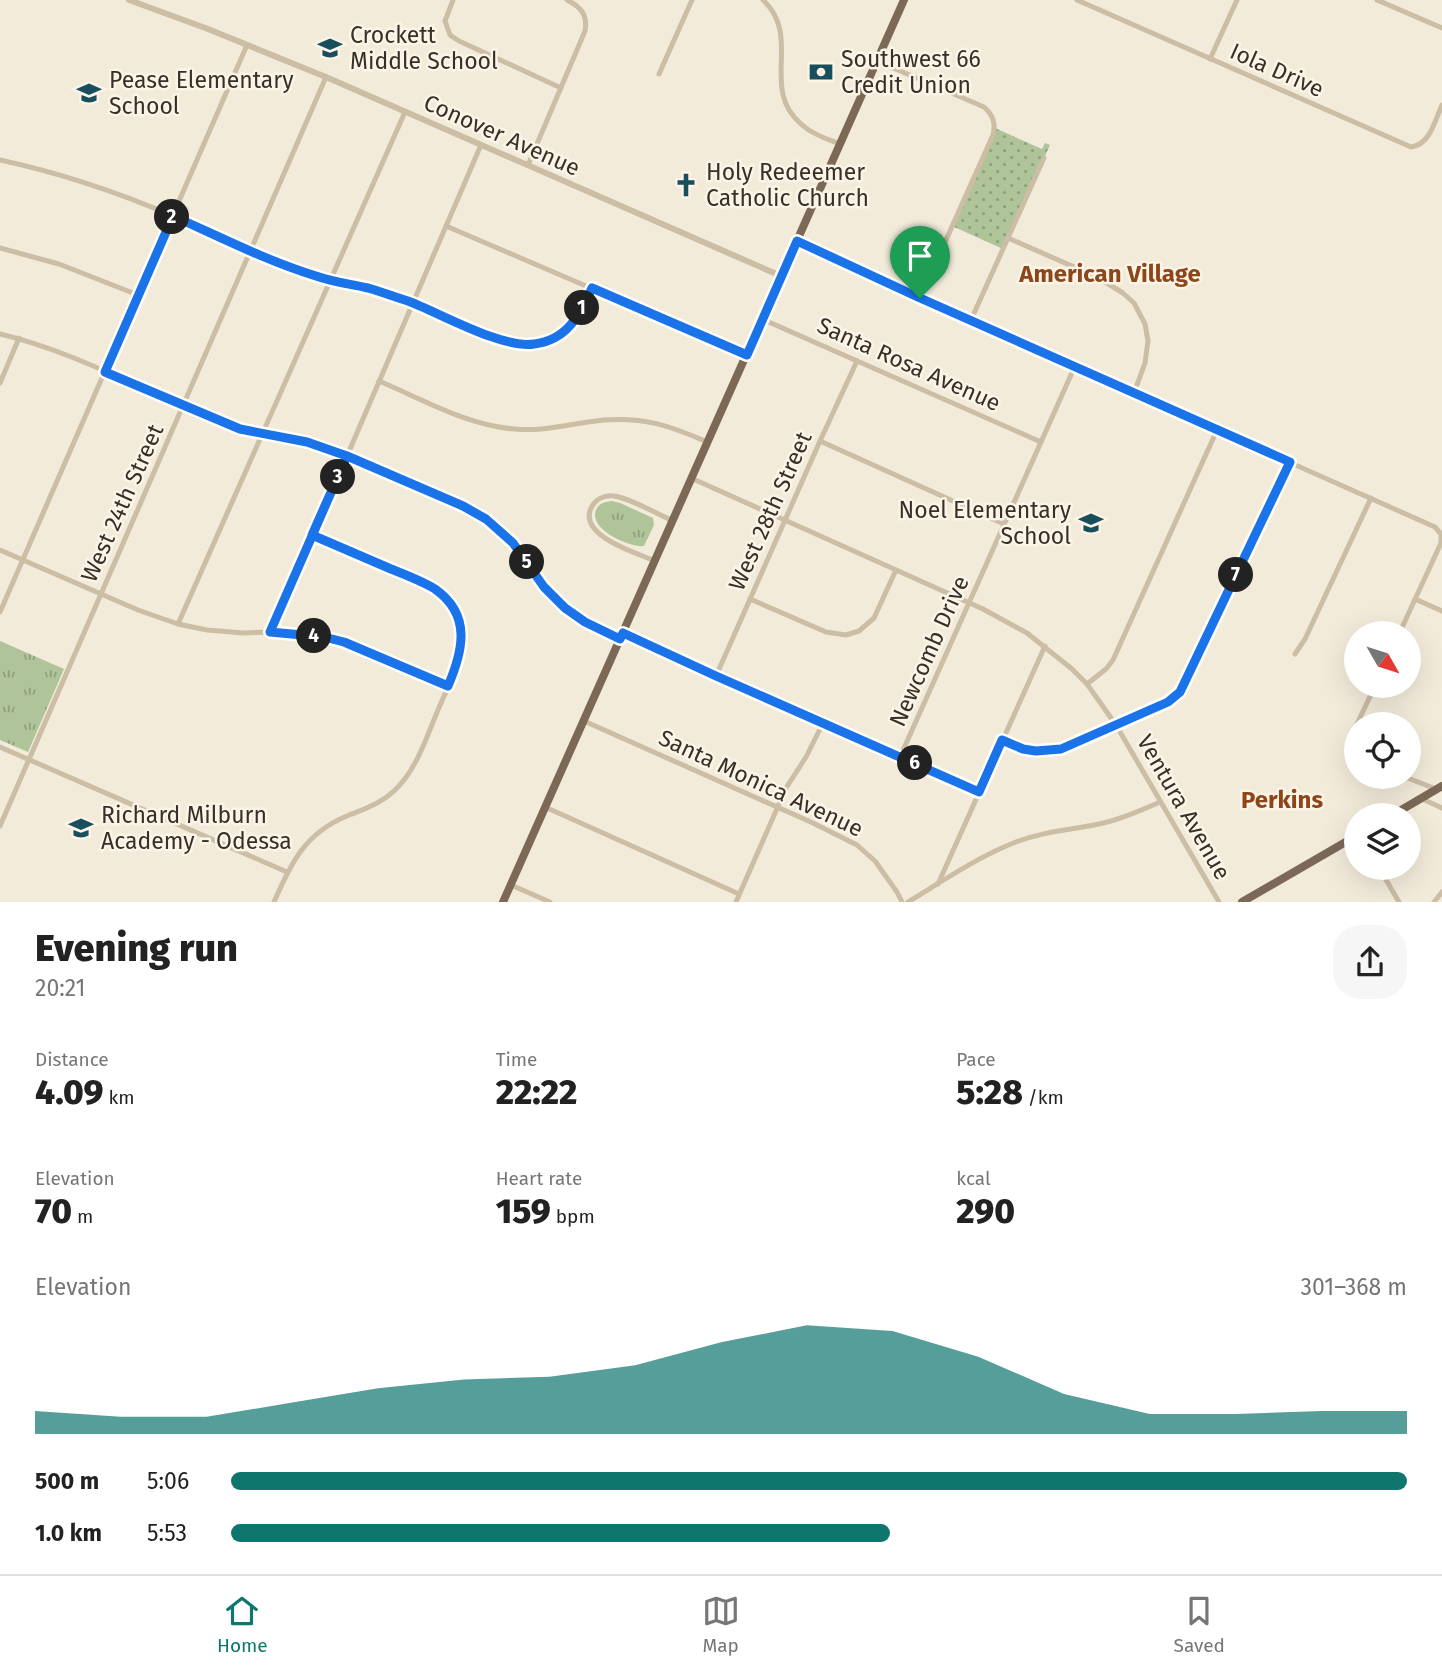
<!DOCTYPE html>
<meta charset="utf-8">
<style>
body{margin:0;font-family:"Fira Sans",sans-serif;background:#f6f6f6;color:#222;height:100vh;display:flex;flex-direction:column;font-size:26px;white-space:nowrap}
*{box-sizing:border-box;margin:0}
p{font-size:23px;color:#767676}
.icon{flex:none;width:38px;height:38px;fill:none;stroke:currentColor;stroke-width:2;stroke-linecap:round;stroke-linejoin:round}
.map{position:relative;height:902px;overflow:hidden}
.details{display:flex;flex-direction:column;background:#fff;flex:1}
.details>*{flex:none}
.needle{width:46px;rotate:129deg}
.tools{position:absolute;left:1344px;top:621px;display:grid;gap:14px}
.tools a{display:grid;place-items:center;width:77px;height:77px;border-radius:50%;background:#fff;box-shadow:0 7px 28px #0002;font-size:35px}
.pin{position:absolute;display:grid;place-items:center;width:60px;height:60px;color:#fff;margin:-72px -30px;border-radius:50% 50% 50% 0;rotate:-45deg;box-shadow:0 0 7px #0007}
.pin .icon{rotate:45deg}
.km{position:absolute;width:35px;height:35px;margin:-18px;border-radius:50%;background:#222;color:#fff;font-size:19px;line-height:35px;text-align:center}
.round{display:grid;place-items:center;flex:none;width:74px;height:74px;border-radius:28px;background:#f6f6f6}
.headline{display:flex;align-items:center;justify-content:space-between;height:119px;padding:0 35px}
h1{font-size:38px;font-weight:800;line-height:52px}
.metrics{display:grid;grid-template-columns:repeat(3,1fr);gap:10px;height:119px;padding:7px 35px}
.metrics div{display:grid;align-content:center}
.metrics b{font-size:35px;font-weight:800}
.metrics small{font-size:19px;font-weight:400}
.metrics p{font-size:19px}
.chart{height:196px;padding:14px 35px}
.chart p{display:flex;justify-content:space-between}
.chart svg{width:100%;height:126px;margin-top:7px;fill:#0f766e;opacity:.7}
ul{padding:0 35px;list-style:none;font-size:23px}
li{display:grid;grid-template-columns:112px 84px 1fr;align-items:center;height:52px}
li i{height:18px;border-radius:9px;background:#0f766e}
.dock{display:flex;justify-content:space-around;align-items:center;height:98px;border-top:2px solid #e0e0e0;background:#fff;font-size:19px;color:#767676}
.dock a{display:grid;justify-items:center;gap:4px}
.dock .selected{color:#0f766e}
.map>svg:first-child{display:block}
</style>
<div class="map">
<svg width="1442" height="902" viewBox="0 0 1442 902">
<defs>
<pattern id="grass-dots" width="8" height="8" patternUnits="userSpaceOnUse" patternTransform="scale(1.75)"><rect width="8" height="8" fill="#afc499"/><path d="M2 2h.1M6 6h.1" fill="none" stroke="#8fa07d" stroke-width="1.8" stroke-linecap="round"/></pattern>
<pattern id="park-tufts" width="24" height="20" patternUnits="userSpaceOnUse" patternTransform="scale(1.75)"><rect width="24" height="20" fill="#afc499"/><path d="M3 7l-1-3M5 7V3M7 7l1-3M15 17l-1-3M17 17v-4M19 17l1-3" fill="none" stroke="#8fa07d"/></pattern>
</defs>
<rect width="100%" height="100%" fill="#f3ebda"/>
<path fill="url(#grass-dots)" d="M995,128l47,21 3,-6 5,2 -47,104 -51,-23z"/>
<g fill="url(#park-tufts)">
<path d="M612,501l8,2 33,15 1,7 -10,21c-13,2 -59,-17 -47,-38 4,-6 9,-6 15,-7z"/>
<path d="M0,641l64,28 -36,83 -28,-12z"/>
</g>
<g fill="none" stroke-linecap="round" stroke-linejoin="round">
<g stroke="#ccbda5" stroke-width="5">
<path d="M453,0l-8,21 5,14 9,6 102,47"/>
<path d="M763,0c40,37 -4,88 38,124 11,10 26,15 39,20"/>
<path d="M1077,0l334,147c19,-2 24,-27 31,-42"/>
<path d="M1377,0l65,28"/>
<path d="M1210,59l27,-59"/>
<path d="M877,61l107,46c9,8 12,16 9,28l-73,163"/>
<path d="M659,74l33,-74"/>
<path d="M0,160c60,13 117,32 173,56 38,16 75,35 114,50 33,13 68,18 103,29l121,48c48,7 63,-17 81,-55"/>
<path d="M528,165l57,-134c3,-16 -4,-24 -18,-31"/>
<path d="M446,226l301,129"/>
<path d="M1008,238l89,39 26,16 11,10 11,21 3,17 -3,22 -11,30"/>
<path d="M797,241l123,57 515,229 6,7v9l-42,91"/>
<path d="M0,248l59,16 79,31"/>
<path d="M762,319l279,123"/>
<path d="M971,320l73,-162"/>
<path d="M0,334c80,19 152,62 228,90 32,12 66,13 98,24l145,62c21,12 39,27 52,47 10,13 17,27 29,39 19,20 43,31 68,43"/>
<path d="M379,381c43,18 87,44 135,48 30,3 60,-6 90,-9 41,-3 67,6 103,22"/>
<path d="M0,383l19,-45"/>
<path d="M820,441l184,83"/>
<path d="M691,478l292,131 44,24 45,36 15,15 29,41 103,177"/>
<path d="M0,550l138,60 40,14 29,6 36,3 29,-1 57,6 43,15 76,33"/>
<path d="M655,561c-18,-8 -77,-25 -64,-53 4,-8 12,-13 22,-12 15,1 44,18 60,25"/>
<path d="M750,599l76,33 20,3 13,-4 15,-13 22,-48"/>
<path d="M1415,599l27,12"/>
<path d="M0,612l247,-567"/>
<path d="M178,624l227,-512"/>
<path d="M270,632l77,-176 134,-311"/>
<path d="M623,633l93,43 263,116"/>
<path d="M1295,654l10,-15 66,-141"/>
<path d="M716,676l104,-235 37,-80"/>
<path d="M1087,684l19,-15 7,-9 104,-230"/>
<path d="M584,721l229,102 44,22 18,16 22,31 5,10"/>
<path d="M1357,724l18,-38"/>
<path d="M1356,726l-3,11 3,13"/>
<path d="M1002,740l21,9 13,2 25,-2 107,-47 8,-6 6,-8 108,-226"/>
<path d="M0,747l287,125"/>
<path d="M900,757l175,-391"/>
<path d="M1405,777l31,12"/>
<path d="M1420,798l22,10"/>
<path d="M545,807l194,87"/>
<path d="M0,826l326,-749"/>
<path d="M1379,868l20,34"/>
<path d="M938,884l107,-238"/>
<path d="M511,885l39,17"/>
<path d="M274,902c17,-39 31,-69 73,-86 17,-7 33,-12 47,-25 24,-22 34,-59 47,-88 9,-21 21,-43 21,-66 -1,-13 -7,-29 -16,-38 -15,-16 -37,-22 -56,-30 -26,-12 -52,-23 -78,-34"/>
<path d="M736,902l50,-114 20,-31 17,-34"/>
<path d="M908,902c33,-20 71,-46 108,-60 26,-10 51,-12 78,-17 23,-4 45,-14 66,-23"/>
<path d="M1434,902l8,-10"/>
</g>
<path stroke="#ccbda5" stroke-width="6" d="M129,0l79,29 118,48 455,199"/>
<g stroke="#7b6857" stroke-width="8">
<path d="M1391,816l51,-30"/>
<path d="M503,902l401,-902"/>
<path d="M1242,902l114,-66"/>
</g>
</g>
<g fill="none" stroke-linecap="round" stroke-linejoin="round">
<g stroke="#fff" stroke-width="14">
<path id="route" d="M920,298l-123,-57 -50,114 -155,-67c-13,27 -24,52 -58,56 -32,5 -94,-31 -126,-43 -13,-4 -26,-9 -40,-13 -18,-4 -35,-6 -52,-12 -49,-15 -96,-39 -143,-60l-68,156 135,57 67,13 40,14 -35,79c26,11 53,23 79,34 15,6 31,12 44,20 37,26 28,62 13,97l-104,-44 -20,-5 -54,-5 77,-176 116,50 23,13 27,24 31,44 21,21 20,14 35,17 3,-6 93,43 263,116 23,-52 21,9 13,2 25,-2 107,-47 12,-10 110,-230 -370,-164"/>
</g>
<use href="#route" stroke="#1a73e8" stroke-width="9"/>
</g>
<defs>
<g id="school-bare" transform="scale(1.89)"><path d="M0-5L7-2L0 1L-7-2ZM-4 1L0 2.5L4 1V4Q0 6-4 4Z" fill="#194e5c" stroke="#fbf4e7" stroke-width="2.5" paint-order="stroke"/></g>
<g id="bank-bare" transform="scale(1.89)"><path d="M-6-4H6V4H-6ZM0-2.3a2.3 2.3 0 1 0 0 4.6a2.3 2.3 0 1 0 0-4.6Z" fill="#194e5c" stroke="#fbf4e7" stroke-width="2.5" paint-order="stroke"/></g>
<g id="church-bare" transform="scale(1.89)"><path d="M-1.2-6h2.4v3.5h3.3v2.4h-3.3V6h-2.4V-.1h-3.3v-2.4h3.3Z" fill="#194e5c" stroke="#fbf4e7" stroke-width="2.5" paint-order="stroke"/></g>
</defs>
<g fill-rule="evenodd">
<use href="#school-bare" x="330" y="48"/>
<use href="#bank-bare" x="821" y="72"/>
<use href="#school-bare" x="89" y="93"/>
<use href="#church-bare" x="686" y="185"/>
<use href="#school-bare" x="1091" y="523"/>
<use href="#school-bare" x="81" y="828"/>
</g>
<g text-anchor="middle" stroke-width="5" stroke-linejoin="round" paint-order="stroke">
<g font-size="23" fill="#382f27" stroke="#fbf4e7" text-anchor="start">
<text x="350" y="43">Crockett<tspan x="350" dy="26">Middle School</tspan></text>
<text x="841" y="67">Southwest 66<tspan x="841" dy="26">Credit Union</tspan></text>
<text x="109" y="88">Pease Elementary<tspan x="109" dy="26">School</tspan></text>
<text x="706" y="180">Holy Redeemer<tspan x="706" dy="26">Catholic Church</tspan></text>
<text x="1071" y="518" text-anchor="end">Noel Elementary<tspan x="1071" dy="26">School</tspan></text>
<text x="101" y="823">Richard Milburn<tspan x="101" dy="26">Academy - Odessa</tspan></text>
</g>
<g font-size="23" fill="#382f27" stroke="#fbf4e7">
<text transform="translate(1277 70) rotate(24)" y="8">Iola Drive</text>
<text transform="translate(502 135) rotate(24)" y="8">Conover Avenue</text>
<text transform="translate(909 364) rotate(24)" y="8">Santa Rosa Avenue</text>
<text transform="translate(122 503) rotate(-66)" y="8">West 24th Street</text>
<text transform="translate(770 511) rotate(-66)" y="8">West 28th Street</text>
<text transform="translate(929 651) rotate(-66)" y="8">Newcomb Drive</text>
<text transform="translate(761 783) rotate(25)" y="8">Santa Monica Avenue</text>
<text transform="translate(1184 807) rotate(60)" y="8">Ventura Avenue</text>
</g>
<g font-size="24" font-weight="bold" fill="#8c461a" stroke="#fbf4e7">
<text x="1110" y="282">American Village</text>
<text x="1282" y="808">Perkins</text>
</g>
</g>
</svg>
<div class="tools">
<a><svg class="needle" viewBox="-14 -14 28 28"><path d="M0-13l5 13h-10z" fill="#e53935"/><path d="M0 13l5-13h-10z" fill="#767676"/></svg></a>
<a><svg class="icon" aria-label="locate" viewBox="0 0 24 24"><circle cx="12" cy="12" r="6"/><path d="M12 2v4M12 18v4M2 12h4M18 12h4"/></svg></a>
<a><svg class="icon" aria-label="layers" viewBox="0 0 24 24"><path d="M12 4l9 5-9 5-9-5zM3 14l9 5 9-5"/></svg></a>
</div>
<div class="pin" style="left:920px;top:298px;background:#1e9e55"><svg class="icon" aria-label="arrive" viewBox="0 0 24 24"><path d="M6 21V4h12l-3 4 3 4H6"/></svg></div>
<b class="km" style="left:582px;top:308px">1</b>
<b class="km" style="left:172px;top:217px">2</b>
<b class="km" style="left:338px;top:477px">3</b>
<b class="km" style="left:314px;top:636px">4</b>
<b class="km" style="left:527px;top:562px">5</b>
<b class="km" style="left:915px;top:763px">6</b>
<b class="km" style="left:1236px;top:575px">7</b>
</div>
<section class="details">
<div class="headline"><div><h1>Evening run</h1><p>20:21</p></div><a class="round"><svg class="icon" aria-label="share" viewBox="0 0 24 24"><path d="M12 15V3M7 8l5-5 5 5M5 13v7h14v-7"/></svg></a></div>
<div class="metrics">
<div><p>Distance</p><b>4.09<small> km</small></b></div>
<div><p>Time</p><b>22:22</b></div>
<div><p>Pace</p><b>5:28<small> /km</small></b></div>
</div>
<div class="metrics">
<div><p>Elevation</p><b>70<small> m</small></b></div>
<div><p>Heart rate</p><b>159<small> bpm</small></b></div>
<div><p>kcal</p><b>290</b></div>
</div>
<div class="chart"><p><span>Elevation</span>301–368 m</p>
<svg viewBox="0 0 160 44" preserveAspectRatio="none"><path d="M0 44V36L10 38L20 38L30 33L40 28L50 25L60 24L70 20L80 12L90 6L100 8L110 17L120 30L130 37L140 37L150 36L160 36V44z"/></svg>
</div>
<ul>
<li><b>500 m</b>5:06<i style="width:100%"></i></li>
<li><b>1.0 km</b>5:53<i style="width:56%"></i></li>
</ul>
</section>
<nav class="dock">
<a class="selected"><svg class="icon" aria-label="home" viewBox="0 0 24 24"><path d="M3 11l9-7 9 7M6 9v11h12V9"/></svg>Home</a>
<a><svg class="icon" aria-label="map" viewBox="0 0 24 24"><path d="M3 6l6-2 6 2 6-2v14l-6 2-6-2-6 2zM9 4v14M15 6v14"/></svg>Map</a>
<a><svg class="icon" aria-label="saved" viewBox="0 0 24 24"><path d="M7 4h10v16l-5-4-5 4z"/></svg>Saved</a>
</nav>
